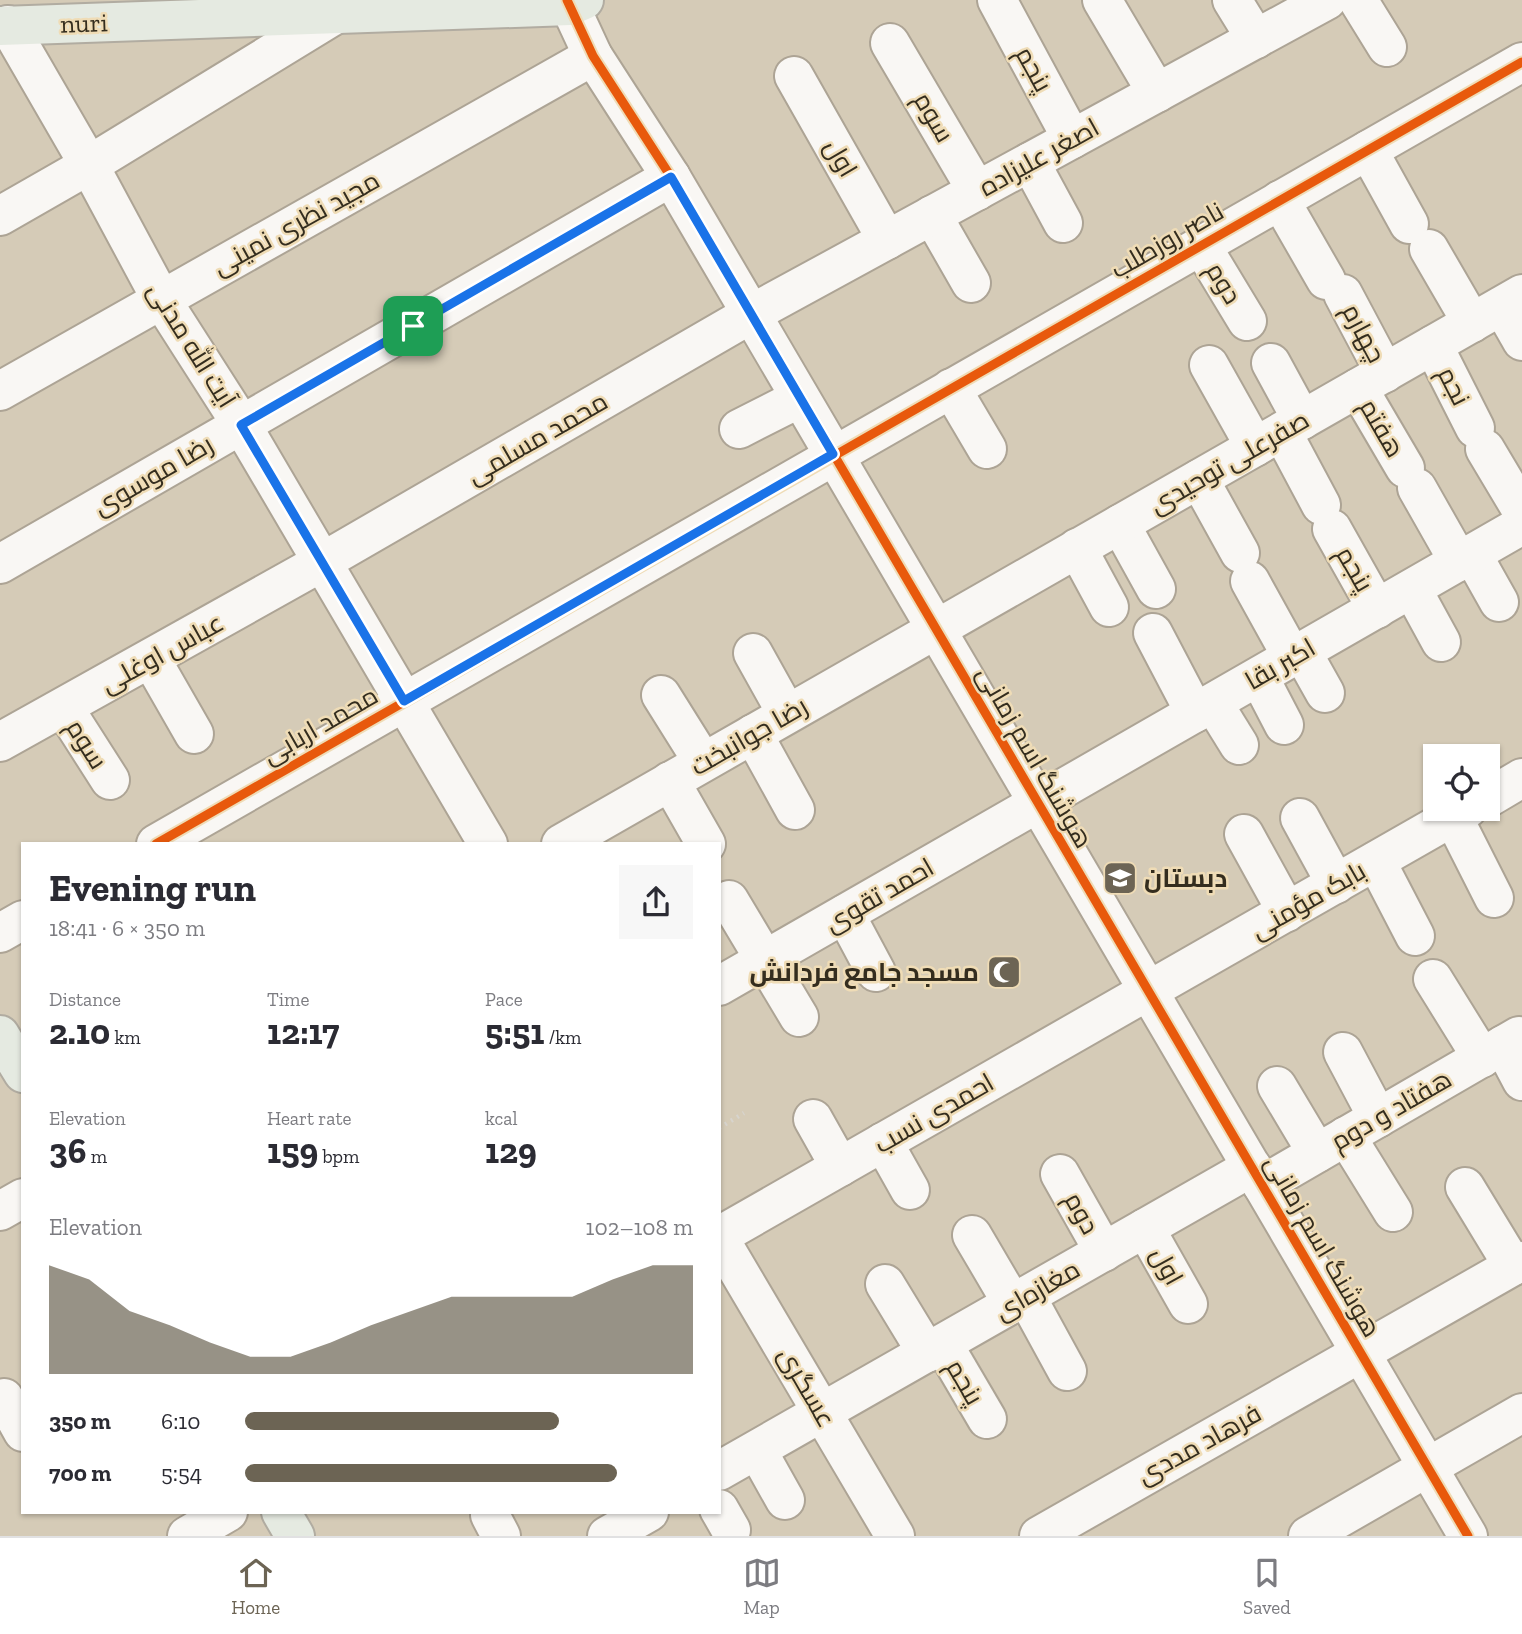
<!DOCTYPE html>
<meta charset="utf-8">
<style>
body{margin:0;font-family:"Zilla Slab",Cairo,serif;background:#f7f7f7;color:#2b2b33;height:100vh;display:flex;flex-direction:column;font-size:26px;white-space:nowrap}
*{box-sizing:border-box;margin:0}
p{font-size:23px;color:#7c7c81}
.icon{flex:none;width:38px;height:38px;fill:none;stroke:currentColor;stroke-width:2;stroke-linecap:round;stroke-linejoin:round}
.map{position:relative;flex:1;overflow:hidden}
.panel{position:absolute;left:21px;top:842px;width:700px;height:672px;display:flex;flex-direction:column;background:#fff;border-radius:0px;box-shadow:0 2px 5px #0004}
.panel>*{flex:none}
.fabs{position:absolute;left:1423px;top:744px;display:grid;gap:14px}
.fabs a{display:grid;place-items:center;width:77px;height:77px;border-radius:0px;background:#fff;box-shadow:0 2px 5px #0004;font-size:35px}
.pin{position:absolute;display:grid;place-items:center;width:60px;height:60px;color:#fff;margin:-30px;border-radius:14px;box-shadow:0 4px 10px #0006}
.round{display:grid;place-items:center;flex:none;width:74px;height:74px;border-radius:0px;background:#f7f7f7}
.overview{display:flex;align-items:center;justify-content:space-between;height:119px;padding:0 28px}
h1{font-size:38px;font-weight:700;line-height:52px}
.stats{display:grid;grid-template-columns:repeat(3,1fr);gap:10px;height:119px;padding:7px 28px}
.stats div{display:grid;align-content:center}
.stats b{font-size:35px;font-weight:700}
.stats small{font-size:19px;font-weight:400}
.stats p{font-size:19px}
.chart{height:196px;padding:14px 28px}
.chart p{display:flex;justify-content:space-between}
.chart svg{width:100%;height:126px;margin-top:7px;fill:#6c6454;opacity:.7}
ul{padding:0 28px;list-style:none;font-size:23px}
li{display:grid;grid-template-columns:112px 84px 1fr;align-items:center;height:52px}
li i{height:18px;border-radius:9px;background:#6c6454}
.menu{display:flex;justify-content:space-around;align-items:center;height:98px;border-top:2px solid #e1e1e2;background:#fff;font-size:19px;color:#7c7c81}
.menu a{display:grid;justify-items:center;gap:4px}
.menu .on{color:#6c6454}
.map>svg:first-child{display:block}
</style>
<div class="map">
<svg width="1522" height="1536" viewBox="0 0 1522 1536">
<rect width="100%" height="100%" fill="#d5cbb7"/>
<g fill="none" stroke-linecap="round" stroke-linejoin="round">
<g stroke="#ada495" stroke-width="42">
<g id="minor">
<path d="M567,0l26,56 78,121 797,1359"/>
<path d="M997,0l75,139"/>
<path d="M1102,0l55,93"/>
<path d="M1232,0l24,39"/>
<path d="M1358,0l29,47"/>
<path d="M0,30l8,-5 81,140 72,134 80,125 247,420"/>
<path d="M890,43l87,148"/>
<path d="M794,76l93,164"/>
<path d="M1368,150l41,74"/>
<path d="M1030,162l33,61"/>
<path d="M1280,200l46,80"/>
<path d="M932,215l39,68"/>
<path d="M0,216l89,-51 247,-151"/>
<path d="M1201,245l46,76"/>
<path d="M1429,249l43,74"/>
<path d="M1343,294l42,79"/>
<path d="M1502,306l20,35"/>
<path d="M1433,345l42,83"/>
<path d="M1271,363l31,57"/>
<path d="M1209,365l46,82"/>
<path d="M951,388l36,61"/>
<path d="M1358,388l47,80"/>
<path d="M0,391l593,-335"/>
<path d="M739,429l61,-31"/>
<path d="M1282,432l39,73"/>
<path d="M1485,449l37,62"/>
<path d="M1199,479l41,74"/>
<path d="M1417,488l42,74"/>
<path d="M1120,524l36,65"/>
<path d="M1332,529l45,80"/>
<path d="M1077,548l32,59"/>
<path d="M1472,554l27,48"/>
<path d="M0,564l671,-387"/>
<path d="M1250,581l42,76"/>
<path d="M1412,589l29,53"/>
<path d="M1153,633l42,80"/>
<path d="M1302,652l23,41"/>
<path d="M753,653l34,61"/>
<path d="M151,659l43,75"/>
<path d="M1259,677l25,48"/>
<path d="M661,695l42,67"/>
<path d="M1213,703l26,42"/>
<path d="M64,708l46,72"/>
<path d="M753,734l42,76"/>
<path d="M0,742l322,-180 429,-248 576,-314"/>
<path d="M670,781l36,63"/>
<path d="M1488,798l34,-20"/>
<path d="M1453,817l41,81"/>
<path d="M1300,818l36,66"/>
<path d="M1244,834l43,78"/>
<path d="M156,844l1366,-782"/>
<path d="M561,844l961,-550"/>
<path d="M1376,861l39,75"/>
<path d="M729,900l70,117"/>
<path d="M845,914l31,58"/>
<path d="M0,933l23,-13"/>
<path d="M1433,979l49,79"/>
<path d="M719,986l803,-461"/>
<path d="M1503,1045l19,36"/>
<path d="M1343,1052l35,66"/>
<path d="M1277,1086l40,67"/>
<path d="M813,1119l27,48"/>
<path d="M1346,1136l47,76"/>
<path d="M883,1142l27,48"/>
<path d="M1060,1174l44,78"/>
<path d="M1262,1185l257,-149"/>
<path d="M1465,1187l48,79"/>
<path d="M0,1211l23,-13"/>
<path d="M1145,1228l43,76"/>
<path d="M972,1235l40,68"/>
<path d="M719,1236l749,-428"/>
<path d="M719,1238l176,298"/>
<path d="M885,1284l42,69"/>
<path d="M1026,1296l41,75"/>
<path d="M943,1344l44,75"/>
<path d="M4,1398l19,34"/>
<path d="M757,1450l28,50"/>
<path d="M719,1471l533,-304"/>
<path d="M719,1509l12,21"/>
<path d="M490,1515l11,21"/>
<path d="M187,1536l41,-24"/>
<path d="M607,1536l42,-24"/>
<path d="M1039,1536l483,-275"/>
<path d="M1308,1536l214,-123"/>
</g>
</g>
<g stroke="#b1aca1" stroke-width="42">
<g id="major">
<path d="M0,26l570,-20 14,-6"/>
<path d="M0,1035l23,38"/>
<path d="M281,1512l14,24"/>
</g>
</g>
<path stroke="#d7d4cd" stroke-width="4.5" stroke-dasharray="2 5" stroke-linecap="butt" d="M719,1128l25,-15"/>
<use href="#minor" stroke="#f9f7f4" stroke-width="38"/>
<use href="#major" stroke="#e5eae1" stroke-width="38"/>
<g stroke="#efdcb6" stroke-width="13">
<g id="cycleway">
<path d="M567,0l26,56 78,121 797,1359"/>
<path d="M156,844l1366,-782"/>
</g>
</g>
<use href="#cycleway" stroke="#e8590c" stroke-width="9"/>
</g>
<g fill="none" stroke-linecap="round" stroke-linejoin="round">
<g stroke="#fff" stroke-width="14">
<path id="route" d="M671,177l162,277 -429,247 -163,-276z"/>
</g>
<use href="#route" stroke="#1a73e8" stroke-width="9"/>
</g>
<defs>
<g id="school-square" transform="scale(1.75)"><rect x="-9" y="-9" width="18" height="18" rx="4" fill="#6c6454" stroke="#efdcb6"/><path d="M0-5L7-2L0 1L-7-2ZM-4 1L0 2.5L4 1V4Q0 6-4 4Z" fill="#fff"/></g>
<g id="mosque-square" transform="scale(1.75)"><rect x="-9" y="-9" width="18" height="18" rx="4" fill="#6c6454" stroke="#efdcb6"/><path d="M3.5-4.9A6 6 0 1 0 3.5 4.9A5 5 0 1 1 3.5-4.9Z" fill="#fff"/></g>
</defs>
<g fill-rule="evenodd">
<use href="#school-square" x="1120" y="878"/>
<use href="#mosque-square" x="1004" y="972"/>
</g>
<g text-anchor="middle" stroke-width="5" stroke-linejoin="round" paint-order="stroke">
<g font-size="26" fill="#342d1e" stroke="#efdcb6">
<text transform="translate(84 23) rotate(-2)" y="9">nuri</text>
<text transform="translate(1034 69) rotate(61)" y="9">پنجم</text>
<text transform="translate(934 117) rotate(60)" y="9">سوم</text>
<text transform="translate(1039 157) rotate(-29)" y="9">اصغر علیزاده</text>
<text transform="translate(841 158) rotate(60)" y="9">اول</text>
<text transform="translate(296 223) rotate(-29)" y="9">مجید نظری نمینی</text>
<text transform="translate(1167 240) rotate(-30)" y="9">ناصر روزطلب</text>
<text transform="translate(1224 283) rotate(59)" y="9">دوم</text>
<text transform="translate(1364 333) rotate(62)" y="9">چهارم</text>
<text transform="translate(192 345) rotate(58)" y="9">آیت‌ الله مدنی</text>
<text transform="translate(1454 386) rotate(63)" y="9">نجم</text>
<text transform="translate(1382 428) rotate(60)" y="9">هفتم</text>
<text transform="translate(537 438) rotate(-30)" y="9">محمد مسلمی</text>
<text transform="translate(1229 462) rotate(-30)" y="9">صفرعلی توحیدی</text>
<text transform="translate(153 475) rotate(-30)" y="9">رضا موسوی</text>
<text transform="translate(1355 569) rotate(60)" y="9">پنجم</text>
<text transform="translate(162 653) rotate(-29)" y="9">عباس اوغلی</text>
<text transform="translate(1280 664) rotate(-30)" y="9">اکبر بقا</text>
<text transform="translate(320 725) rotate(-30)" y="9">محمد اربابی</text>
<text transform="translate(749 736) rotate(-30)" y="9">رضا جوانبخت</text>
<text transform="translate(87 744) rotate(58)" y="9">سوم</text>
<text transform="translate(1035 757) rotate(60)" y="9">هوشنگ اسم زمانی</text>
<text transform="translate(879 895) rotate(-30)" y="9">احمد تقوی</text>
<text transform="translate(1308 900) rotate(-30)" y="9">بابک مؤمنی</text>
<text transform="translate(1391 1110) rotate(-30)" y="9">هفتاد و دوم</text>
<text transform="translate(934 1113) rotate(-30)" y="9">احمدی نسب</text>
<text transform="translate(1082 1213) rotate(61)" y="9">دوم</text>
<text transform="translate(1323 1246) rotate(60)" y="9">هوشنگ اسم زمانی</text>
<text transform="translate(1167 1266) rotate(61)" y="9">اول</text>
<text transform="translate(1037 1290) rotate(-30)" y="9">مغازه‌ای</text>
<text transform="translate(965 1382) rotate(60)" y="9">پنجم</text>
<text transform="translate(807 1387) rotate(60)" y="9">عسگری</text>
<text transform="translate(1199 1444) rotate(-29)" y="9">فرهاد مددی</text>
</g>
<g font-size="26" font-weight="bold" fill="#342d1e" stroke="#efdcb6" text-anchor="start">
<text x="1144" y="887">دبستان</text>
<text x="979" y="981" text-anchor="end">مسجد جامع فردانش</text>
</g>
</g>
</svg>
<div class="fabs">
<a><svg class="icon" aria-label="locate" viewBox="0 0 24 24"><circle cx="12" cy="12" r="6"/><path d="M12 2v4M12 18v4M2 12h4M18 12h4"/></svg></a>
</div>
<div class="pin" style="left:413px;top:326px;background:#1e9e55"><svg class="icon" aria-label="arrive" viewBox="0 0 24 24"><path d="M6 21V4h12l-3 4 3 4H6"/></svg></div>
<section class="panel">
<div class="overview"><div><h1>Evening run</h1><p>18:41 · 6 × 350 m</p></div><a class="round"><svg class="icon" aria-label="share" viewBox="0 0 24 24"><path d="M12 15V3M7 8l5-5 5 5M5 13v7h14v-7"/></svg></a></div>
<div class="stats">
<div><p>Distance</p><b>2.10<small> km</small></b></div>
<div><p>Time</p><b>12:17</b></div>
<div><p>Pace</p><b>5:51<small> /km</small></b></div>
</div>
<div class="stats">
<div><p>Elevation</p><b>36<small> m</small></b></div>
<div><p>Heart rate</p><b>159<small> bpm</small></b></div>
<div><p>kcal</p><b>129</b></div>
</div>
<div class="chart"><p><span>Elevation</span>102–108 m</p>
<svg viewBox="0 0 160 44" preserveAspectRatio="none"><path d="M0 44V6L10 11L20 22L30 27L40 33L50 38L60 38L70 33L80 27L90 22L100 17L110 17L120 17L130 17L140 11L150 6L160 6V44z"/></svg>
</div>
<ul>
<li><b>350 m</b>6:10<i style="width:70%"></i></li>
<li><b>700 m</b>5:54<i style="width:83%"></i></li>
</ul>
</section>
</div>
<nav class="menu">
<a class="on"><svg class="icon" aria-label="home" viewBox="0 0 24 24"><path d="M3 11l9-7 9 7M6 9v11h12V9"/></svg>Home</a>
<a><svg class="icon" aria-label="map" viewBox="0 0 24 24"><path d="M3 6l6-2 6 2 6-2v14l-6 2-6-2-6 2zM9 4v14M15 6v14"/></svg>Map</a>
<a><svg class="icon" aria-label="saved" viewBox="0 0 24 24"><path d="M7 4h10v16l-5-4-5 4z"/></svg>Saved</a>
</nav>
